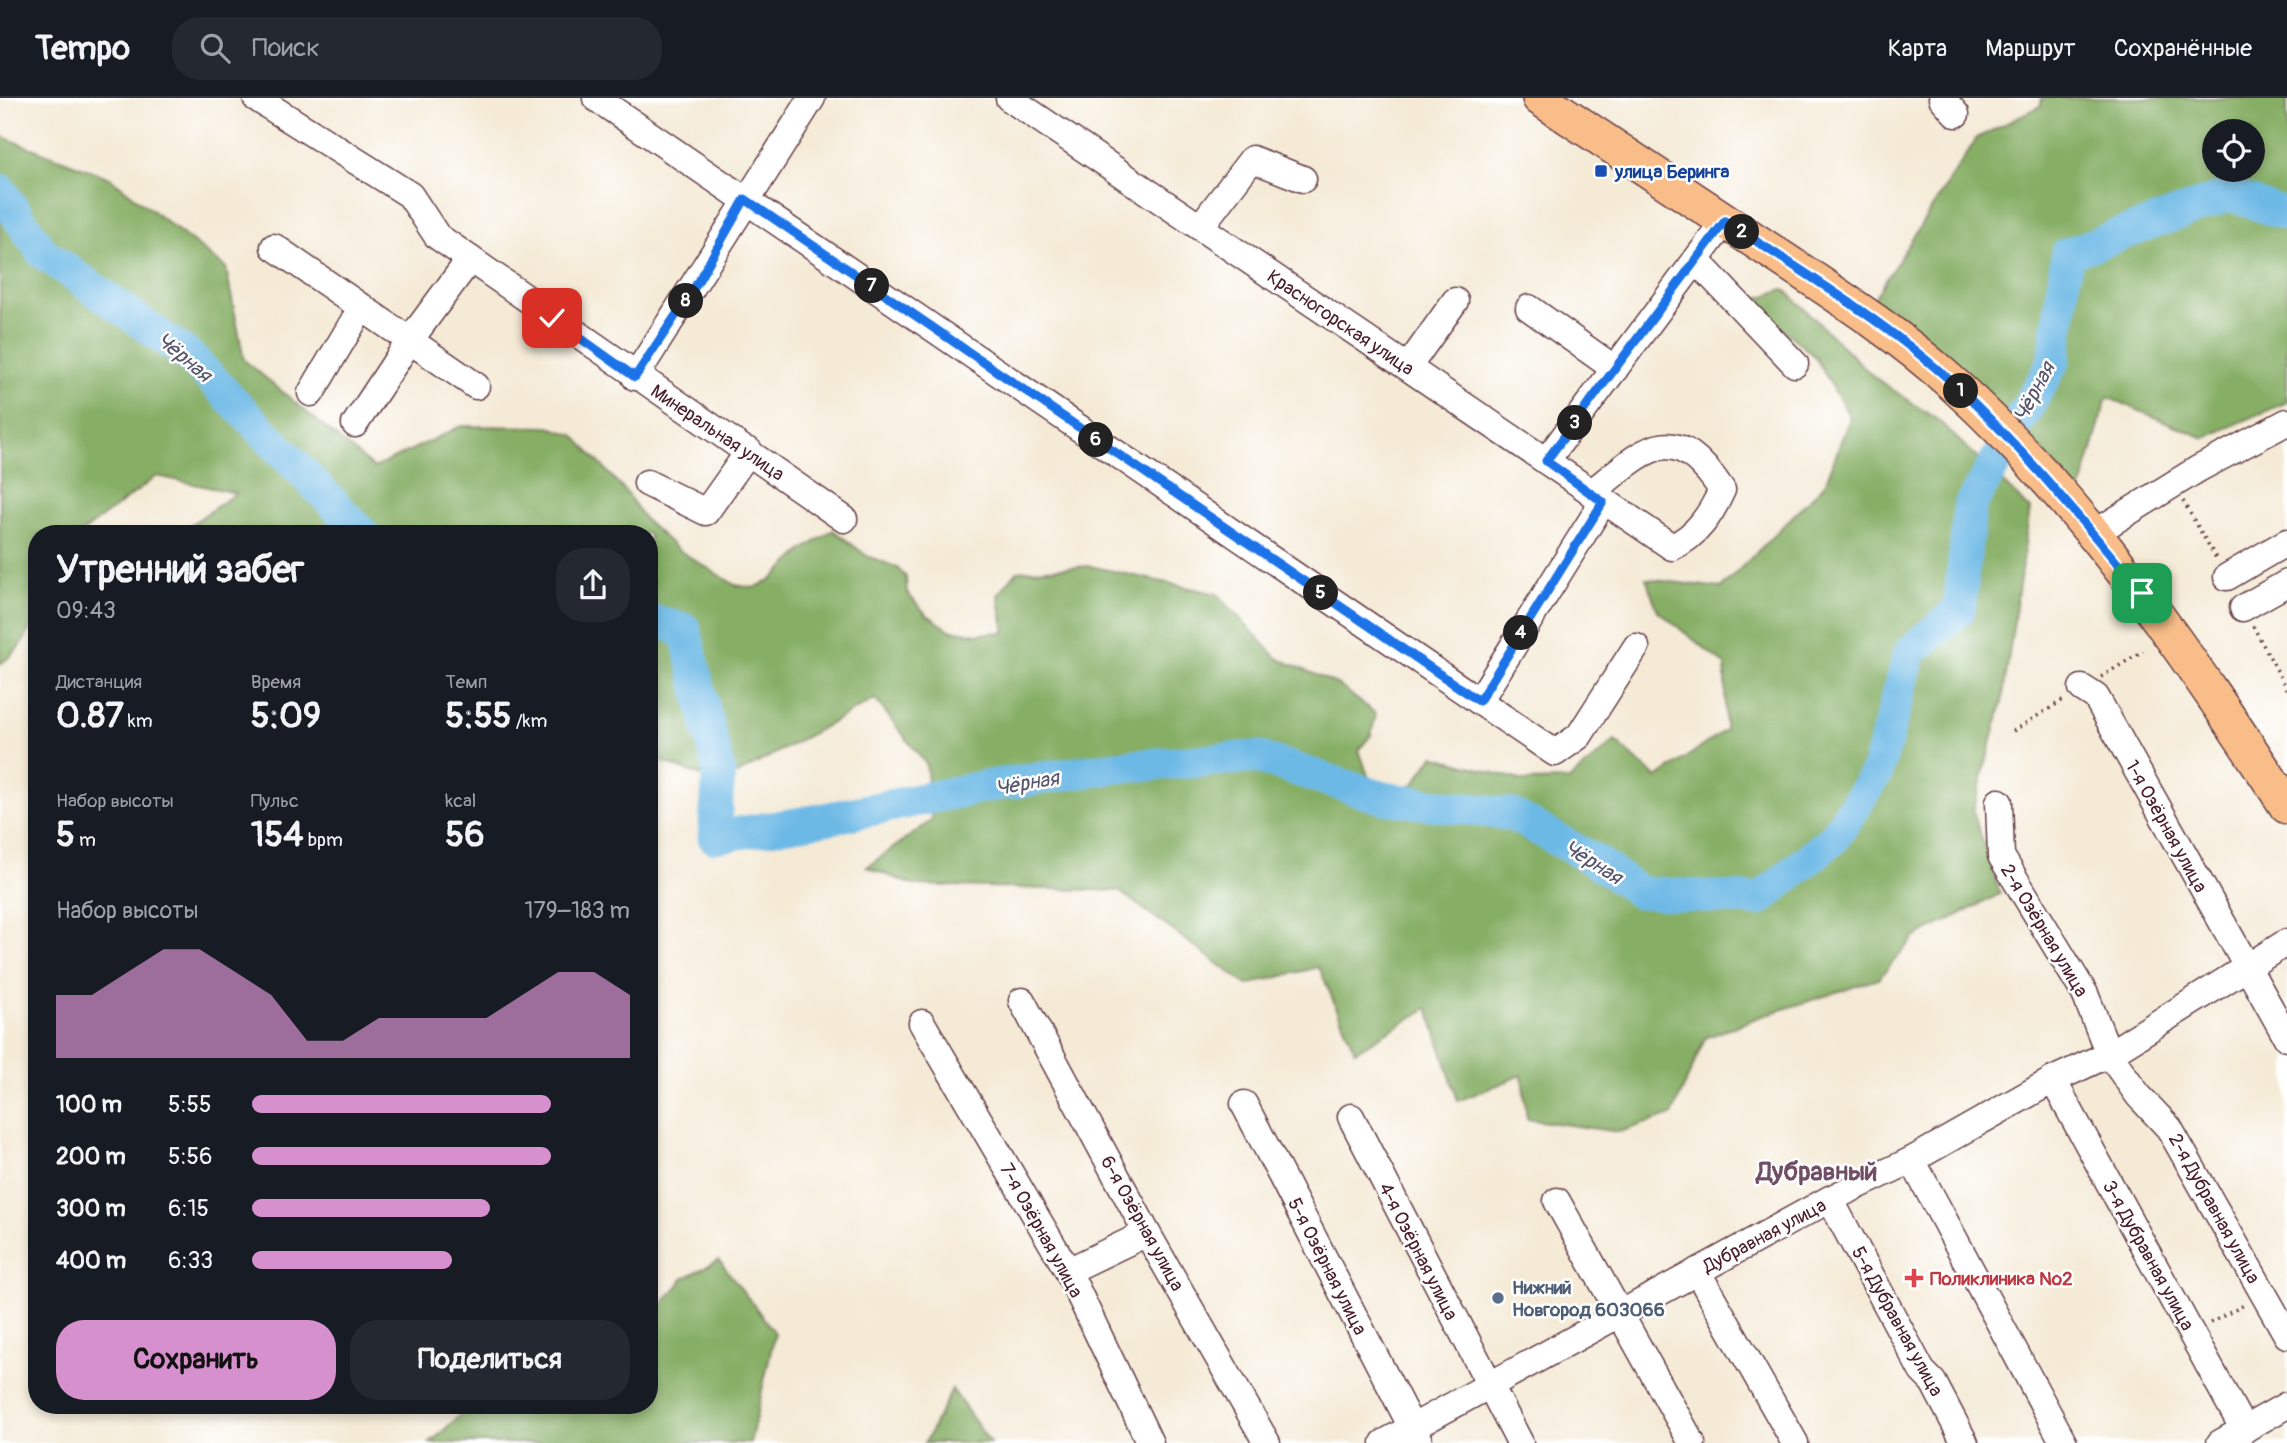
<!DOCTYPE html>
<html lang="ru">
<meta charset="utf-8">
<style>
body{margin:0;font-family:Pangolin,sans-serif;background:#242831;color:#f1f3f6;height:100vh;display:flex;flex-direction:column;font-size:26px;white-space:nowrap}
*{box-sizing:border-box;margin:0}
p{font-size:23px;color:#9ea1a6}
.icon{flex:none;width:38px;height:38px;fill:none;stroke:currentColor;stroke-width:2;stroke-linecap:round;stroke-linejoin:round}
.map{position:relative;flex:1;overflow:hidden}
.side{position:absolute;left:28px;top:427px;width:630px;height:889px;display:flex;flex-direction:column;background:#171b24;border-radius:28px;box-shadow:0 4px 10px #0003}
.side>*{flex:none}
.tools{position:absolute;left:2202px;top:21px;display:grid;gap:14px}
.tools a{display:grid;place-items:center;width:63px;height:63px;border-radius:50%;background:#171b24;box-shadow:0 4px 10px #0003;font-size:35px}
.pin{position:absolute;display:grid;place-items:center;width:60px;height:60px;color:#fff;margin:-30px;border-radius:14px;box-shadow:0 4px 10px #0006}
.km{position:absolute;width:35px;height:35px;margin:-18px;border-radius:50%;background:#222;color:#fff;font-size:19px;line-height:35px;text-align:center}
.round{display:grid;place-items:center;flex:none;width:74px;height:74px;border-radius:28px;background:#242831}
.headline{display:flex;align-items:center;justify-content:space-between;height:119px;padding:0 28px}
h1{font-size:38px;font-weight:800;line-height:52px}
.figures{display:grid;grid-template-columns:repeat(3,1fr);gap:10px;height:119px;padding:7px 28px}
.figures div{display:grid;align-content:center}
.figures b{font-size:35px;font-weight:800}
.figures small{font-size:19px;font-weight:400}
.figures p{font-size:19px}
.chart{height:196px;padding:14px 28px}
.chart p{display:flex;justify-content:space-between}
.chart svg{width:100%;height:126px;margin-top:7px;fill:#d690ce;opacity:.7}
.action{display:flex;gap:14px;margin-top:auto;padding:14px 28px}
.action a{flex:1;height:80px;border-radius:28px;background:#d690ce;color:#111;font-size:28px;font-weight:800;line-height:80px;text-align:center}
.action a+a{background:#242831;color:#f1f3f6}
ul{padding:0 28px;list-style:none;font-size:23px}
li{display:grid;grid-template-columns:112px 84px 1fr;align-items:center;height:52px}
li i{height:18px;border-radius:9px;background:#d690ce}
header{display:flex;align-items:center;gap:42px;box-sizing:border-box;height:98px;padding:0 35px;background:#171b24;border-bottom:2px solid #363941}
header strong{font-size:33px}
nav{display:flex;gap:38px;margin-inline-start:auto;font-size:24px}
.search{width:490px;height:63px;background:#242831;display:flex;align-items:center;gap:18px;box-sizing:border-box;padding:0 24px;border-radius:28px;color:#9ea1a6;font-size:26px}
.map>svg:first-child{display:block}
</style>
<header>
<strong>Tempo</strong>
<div class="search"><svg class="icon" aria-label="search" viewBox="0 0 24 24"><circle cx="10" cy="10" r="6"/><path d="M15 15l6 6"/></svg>Поиск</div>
<nav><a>Карта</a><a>Маршрут</a><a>Сохранённые</a></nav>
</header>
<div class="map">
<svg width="2287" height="1345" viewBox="0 0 2287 1345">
<rect width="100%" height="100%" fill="#fff"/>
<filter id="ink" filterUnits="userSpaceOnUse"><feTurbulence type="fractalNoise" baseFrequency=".0143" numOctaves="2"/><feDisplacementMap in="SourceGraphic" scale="14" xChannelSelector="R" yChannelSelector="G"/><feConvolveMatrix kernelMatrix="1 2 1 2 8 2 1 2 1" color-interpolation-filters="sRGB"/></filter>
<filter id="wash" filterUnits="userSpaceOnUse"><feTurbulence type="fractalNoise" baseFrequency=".00686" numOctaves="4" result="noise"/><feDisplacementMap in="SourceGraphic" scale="28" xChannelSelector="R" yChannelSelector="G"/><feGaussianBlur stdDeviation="1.57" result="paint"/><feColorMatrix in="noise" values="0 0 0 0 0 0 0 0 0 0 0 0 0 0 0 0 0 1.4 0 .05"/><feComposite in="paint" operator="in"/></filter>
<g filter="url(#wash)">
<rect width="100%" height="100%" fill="#f4ead6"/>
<g fill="#86ae65" stroke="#686648" stroke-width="2" fill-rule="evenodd">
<path d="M2041,0h246v304l-83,36 -97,-41 -29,102 -206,-198 105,-163 64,-32zM2214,33h38v39h-38z"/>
<path d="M0,38l110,42 116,90 18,92 130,108 87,-42 88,1 25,8 52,57 19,28 32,29 58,36 18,3 17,-7 33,-31 30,-20 34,26 29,11 10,10 1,16 19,21 24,16 29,4 26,-2 -7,-37 19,-24 73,-5 127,28 60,64 60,26 39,30 -5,21 -12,15 14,40 40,-5 20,-29 91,25 45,-1 46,-39 42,37 68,-48v-65l-67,-54 -12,-32 75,9 104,-104 25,-67 -35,-60 -64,-56 33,-12 90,88 65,44 91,88 -28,194 -29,108 27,83 -85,43 -37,42 -119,38 -54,21 -33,77 -53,17 -92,-13 -5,-44 -64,26 -30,-93 -73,43 -36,-84 -72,18 -128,-94 -206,-6 -46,-18 65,-47 -6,-56 -51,-65 -154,84 -72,-26v-223h-459l-1,-8 47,-33 -79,-17 -77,58h-43c0,47 9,101 -37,130z"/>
<path d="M719,1162l56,73 -25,110h-320l41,-38h178v-85l35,-42z"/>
<path d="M952,1291l38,54h-65z"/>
</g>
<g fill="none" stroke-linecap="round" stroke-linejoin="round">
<g stroke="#6db9e6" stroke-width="33">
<path d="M0,92l43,63 146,103 174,178"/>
<path d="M649,522l36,10 34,142 -5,65 106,-17 162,-33 134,-20 141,-10 126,41 130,17 86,48 40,29 120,8 74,-61 44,-67 33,-120 49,-42 11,-104 84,-145 13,-107 163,-59 57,20"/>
</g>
</g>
</g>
<g filter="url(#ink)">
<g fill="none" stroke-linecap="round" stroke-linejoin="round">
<g stroke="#643d45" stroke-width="29">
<g id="minor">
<path d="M256,0l154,97 27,41 407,283"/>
<path d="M596,0l959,655 24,-17 57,-89"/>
<path d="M1009,0l537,363 126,86c25,-11 39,-33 50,-57 -49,-74 -76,-41 -131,3"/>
<path d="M1942,0l14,16"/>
<path d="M1200,129l52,-68 51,20"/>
<path d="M274,149l202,139"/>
<path d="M1696,162l99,104"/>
<path d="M1529,210l86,61"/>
<path d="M1408,269l47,-66"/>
<path d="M635,279l177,-279"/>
<path d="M311,295l51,-86"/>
<path d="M355,326l55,-84 60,-81"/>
<path d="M1546,363l179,-240"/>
<path d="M647,385l59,29 43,-61"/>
<path d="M2093,436l105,-65 89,-47"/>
<path d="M2227,479l60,-35"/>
<path d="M2243,510l44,-25"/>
<path d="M2082,590l14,9 191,341"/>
<path d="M1479,603l124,-199"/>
<path d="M1999,704l2,54 84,138 24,60 29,41 31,33 118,207"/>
<path d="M1022,903l125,232 120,210"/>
<path d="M922,925l146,248 82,172"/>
<path d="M2053,982l191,350"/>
<path d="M1244,1006l175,337"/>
<path d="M1351,1019l169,326"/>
<path d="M1912,1062l152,283"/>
<path d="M1830,1101l92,172 11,11 32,61"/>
<path d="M1557,1103l135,242"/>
<path d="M1068,1173l79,-38"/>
<path d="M1697,1173l98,172"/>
<path d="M1384,1345l446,-244 82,-39 141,-80 56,-26 178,-112"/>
<path d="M2220,1345l67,-38"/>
</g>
</g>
<g stroke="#643d45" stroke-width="38">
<path id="major" d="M1540,0c76,51 153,101 229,152 63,42 128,83 184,134 134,121 235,272 334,422"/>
</g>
<g stroke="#643d45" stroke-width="3.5" stroke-dasharray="2 5" stroke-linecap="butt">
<path d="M2183,403l33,57"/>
<path d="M2253,528l34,63"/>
<path d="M2101,579l42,-26"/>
<path d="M2013,633l52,-32"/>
<path d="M2210,1225l36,-19"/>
</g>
<use href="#minor" stroke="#fff" stroke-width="26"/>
<use href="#major" stroke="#f8bd88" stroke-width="35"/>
</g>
</g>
<g fill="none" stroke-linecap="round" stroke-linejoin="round" filter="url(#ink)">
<g stroke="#fff" stroke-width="14">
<path id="route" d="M552,220l83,59 61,-92 49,-86 734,502 124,-199 -57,-41 179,-240c78,51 160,100 229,163 69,64 128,137 188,209"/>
</g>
<use href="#route" stroke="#1a73e8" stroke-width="9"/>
</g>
<rect fill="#1a4fb4" stroke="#fff" stroke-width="2.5" x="1594" y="66" width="14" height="14" rx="3.5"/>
<path fill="#e0444e" stroke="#fff" stroke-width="2.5" d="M1910.5 1169.5h7v7h7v7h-7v7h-7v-7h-7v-7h7z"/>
<circle fill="#5c6f8a" stroke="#fff" stroke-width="2.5" cx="1498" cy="1200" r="7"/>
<g text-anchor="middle" stroke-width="5" stroke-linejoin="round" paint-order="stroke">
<g font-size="19" font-weight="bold" fill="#164399" stroke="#fff" text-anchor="start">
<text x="1615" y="80">улица Беринга</text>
</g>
<g font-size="19" fill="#4a1f2b" stroke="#fff">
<text transform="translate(1341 224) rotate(34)" y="7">Красногорская улица</text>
<text transform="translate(718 334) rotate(34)" y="7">Минеральная улица</text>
<text transform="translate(2167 728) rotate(61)" y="7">1-я Озёрная улица</text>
<text transform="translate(2045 832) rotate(59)" y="7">2-я Озёрная улица</text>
<text transform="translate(2215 1110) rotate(61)" y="7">2-я Дубравная улица</text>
<text transform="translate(1143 1125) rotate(61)" y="7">6-я Озёрная улица</text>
<text transform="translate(1042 1132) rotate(61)" y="7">7-я Озёрная улица</text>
<text transform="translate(1764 1137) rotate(-28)" y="7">Дубравная улица</text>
<text transform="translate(1419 1153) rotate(63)" y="7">4-я Озёрная улица</text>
<text transform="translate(2149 1157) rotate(61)" y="7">3-я Дубравная улица</text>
<text transform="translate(1328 1168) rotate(63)" y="7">5-я Озёрная улица</text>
<text transform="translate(1898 1223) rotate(61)" y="7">5-я Дубравная улица</text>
</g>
<g font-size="19" font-weight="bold" fill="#be3a42" stroke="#fff" text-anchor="start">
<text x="1930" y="1187">Поликлиника №2</text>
</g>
<g font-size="19" font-weight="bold" fill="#4e5e75" stroke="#fff" text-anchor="start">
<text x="1512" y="1196">Нижний<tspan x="1512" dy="22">Новгород 603066</tspan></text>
</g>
<g font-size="21" font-style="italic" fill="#56556c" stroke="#fff">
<text transform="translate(184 259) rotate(40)" y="7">Чёрная</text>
<text transform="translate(2034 294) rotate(-62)" y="7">Чёрная</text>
<text transform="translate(1027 685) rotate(-10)" y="7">Чёрная</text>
<text transform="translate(1593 764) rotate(32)" y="7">Чёрная</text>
</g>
<g font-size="26" font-weight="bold" fill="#704e66" stroke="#fff">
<text x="1817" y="1082">Дубравный</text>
</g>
</g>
</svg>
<div class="tools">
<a><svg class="icon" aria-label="locate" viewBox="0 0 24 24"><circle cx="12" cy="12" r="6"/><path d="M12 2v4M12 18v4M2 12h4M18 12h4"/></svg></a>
</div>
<div class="pin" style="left:2142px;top:495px;background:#1e9e55"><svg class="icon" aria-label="arrive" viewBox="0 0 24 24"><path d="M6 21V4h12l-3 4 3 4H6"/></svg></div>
<div class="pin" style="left:552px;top:220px;background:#d93025"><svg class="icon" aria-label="check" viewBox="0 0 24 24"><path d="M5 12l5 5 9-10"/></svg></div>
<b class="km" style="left:1961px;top:293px">1</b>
<b class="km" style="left:1742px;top:134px">2</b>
<b class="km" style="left:1575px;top:325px">3</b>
<b class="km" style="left:1521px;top:535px">4</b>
<b class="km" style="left:1321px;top:495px">5</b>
<b class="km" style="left:1096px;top:342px">6</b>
<b class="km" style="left:872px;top:188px">7</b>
<b class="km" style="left:686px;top:203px">8</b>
<section class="side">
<div class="headline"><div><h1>Утренний забег</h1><p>09:43</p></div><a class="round"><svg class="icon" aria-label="share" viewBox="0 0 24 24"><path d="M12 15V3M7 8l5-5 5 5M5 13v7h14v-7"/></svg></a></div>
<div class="figures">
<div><p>Дистанция</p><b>0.87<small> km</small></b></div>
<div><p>Время</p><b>5:09</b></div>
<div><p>Темп</p><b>5:55<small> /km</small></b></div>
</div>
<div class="figures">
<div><p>Набор высоты</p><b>5<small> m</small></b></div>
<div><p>Пульс</p><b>154<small> bpm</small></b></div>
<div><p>kcal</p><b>56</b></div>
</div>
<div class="chart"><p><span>Набор высоты</span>179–183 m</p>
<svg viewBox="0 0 160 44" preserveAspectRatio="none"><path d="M0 44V22L10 22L20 14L30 6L40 6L50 14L60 22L70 38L80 38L90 30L100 30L110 30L120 30L130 22L140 14L150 14L160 22V44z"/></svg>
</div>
<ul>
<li><b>100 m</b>5:55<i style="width:79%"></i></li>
<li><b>200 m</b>5:56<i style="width:79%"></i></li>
<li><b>300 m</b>6:15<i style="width:63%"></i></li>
<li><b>400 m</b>6:33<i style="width:53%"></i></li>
</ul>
<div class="action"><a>Сохранить</a><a>Поделиться</a></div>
</section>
</div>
